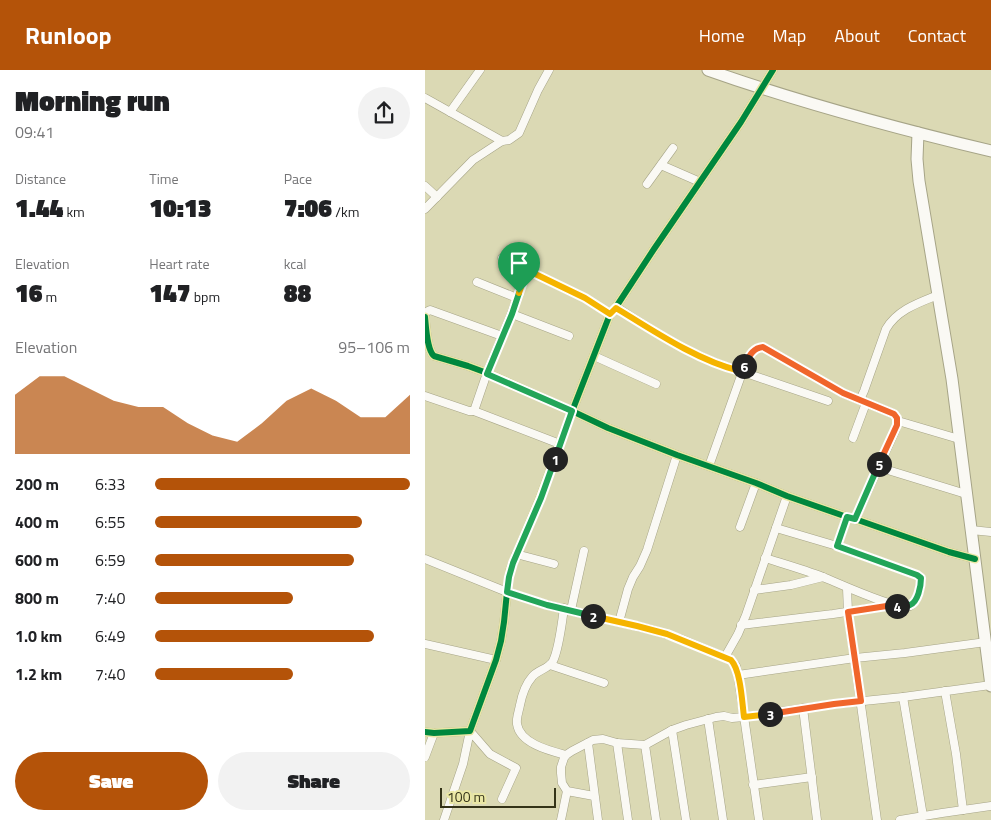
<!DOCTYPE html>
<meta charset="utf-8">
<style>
body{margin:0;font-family:"Titillium Web",sans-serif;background:#f2f2f2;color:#202124;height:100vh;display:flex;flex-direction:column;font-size:19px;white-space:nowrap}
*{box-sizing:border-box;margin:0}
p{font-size:16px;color:#757577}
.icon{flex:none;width:28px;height:28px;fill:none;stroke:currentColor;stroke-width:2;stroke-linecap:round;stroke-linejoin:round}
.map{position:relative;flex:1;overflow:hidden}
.details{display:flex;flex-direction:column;background:#fff;width:425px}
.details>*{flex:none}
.scale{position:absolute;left:15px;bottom:12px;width:116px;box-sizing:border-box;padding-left:5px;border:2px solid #343318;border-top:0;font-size:14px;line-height:18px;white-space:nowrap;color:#343318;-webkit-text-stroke:4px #eae7a5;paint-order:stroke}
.pin{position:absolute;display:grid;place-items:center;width:42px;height:42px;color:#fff;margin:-51px -21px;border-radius:50% 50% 50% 0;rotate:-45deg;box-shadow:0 0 5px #0007}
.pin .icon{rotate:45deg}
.km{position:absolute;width:25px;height:25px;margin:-12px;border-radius:50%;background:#222;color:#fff;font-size:14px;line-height:25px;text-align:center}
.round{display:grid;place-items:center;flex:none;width:52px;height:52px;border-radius:26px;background:#f2f2f2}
.summary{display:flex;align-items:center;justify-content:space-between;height:85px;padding:0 15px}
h1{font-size:28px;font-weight:800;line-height:38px}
.stats{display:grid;grid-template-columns:repeat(3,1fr);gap:8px;height:85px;padding:5px 15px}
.stats div{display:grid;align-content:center}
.stats b{font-size:25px;font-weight:800}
.stats small{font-size:14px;font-weight:400}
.stats p{font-size:14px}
.chart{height:140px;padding:10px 15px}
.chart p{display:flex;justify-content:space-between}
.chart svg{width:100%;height:90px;margin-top:5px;fill:#b45309;opacity:.7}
.primary-button{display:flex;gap:10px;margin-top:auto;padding:10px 15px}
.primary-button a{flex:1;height:58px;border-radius:30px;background:#b45309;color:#fff;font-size:20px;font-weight:800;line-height:58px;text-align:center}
.primary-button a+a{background:#f2f2f2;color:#202124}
ul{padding:0 15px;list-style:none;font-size:16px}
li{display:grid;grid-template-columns:80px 60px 1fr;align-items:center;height:38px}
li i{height:12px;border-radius:6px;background:#b45309}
header{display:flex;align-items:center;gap:30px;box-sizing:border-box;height:70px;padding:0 25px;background:#b45309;color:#fff}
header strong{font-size:24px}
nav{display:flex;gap:28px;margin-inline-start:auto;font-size:18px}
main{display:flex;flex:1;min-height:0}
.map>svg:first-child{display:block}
</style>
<header>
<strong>Runloop</strong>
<nav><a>Home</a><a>Map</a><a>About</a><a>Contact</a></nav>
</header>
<main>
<section class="details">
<div class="summary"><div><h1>Morning run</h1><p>09:41</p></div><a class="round"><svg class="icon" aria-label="share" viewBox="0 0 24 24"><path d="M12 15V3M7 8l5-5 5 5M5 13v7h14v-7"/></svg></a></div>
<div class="stats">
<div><p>Distance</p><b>1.44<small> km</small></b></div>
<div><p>Time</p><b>10:13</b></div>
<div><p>Pace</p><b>7:06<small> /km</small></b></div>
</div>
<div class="stats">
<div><p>Elevation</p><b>16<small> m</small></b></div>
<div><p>Heart rate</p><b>147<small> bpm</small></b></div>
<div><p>kcal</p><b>88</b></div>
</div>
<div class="chart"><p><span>Elevation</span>95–106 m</p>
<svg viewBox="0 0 160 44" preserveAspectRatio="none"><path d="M0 44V15L10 6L20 6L30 12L40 18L50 21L60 21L70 29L80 35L90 38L100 29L110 18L120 12L130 18L140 26L150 26L160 15V44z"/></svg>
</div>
<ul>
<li><b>200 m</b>6:33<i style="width:100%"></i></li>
<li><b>400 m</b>6:55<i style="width:81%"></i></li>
<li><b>600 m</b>6:59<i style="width:78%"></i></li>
<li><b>800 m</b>7:40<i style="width:54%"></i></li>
<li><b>1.0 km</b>6:49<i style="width:86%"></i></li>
<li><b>1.2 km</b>7:40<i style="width:54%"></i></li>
</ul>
<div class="primary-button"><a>Save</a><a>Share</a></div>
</section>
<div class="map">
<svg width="566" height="750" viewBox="0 0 566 750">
<rect width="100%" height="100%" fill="#dbd9b4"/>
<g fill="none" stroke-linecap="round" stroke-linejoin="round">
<g stroke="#a6a487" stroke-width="9">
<g id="street">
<path d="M0,28l77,43"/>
<path d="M25,42l30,-42"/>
<path d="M236,95l39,17"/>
<path d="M222,114l26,-36"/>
<path d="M0,116l12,11"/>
<path d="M0,139l48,-49 29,-19 7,-1 10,-7 19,-43 11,-20"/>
<path d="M77,188l25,12"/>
<path d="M52,212l40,16"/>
<path d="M191,237c37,24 81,53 124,64 7,-9 11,-23 23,-24l80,46 17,7 4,-9 22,-62c11,-19 32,-26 52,-34"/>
<path d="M0,243l3,-2 2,-1 72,26"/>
<path d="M87,244l57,22"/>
<path d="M0,247c1,10 2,33 9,39l34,10 19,7 85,38 36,17 69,27 79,28 31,13 60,21 8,2 94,33 26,7"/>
<path d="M169,286l62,28"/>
<path d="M315,301l88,30"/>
<path d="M0,326l44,15h5l86,33"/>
<path d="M49,341l13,-38 24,-58 16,-45 58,28 25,16"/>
<path d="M473,351l61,18"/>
<path d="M428,368l13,-35"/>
<path d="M284,396l33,-93"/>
<path d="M453,397l88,27"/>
<path d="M430,449l40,-88c2,-7 5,-12 -1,-17l-34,-14"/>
<path d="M315,457l16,-44"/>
<path d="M546,460l20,2"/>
<path d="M412,476l10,-29"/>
<path d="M91,484l38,10"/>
<path d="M340,488c19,6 40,12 58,19 15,6 75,34 87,29 8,-4 11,-20 11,-28l-4,-3 -80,-29 -61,-18"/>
<path d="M0,489l82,33 40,13 106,25 28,9 50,21 5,6 2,9 21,145"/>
<path d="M422,518l1,24 29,208"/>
<path d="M329,520l37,-5 32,-8"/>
<path d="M139,538c-2,14 -5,41 -11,53 -4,8 -16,9 -21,16 -7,8 -10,18 -12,28 -1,6 -4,13 -3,19 3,20 34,27 49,31"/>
<path d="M146,540l13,-59"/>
<path d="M194,552l9,-33 5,-12 7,-11 7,-16 30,-95"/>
<path d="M316,555l92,-11 60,-9"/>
<path d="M0,574l71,16"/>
<path d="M300,587l13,-23 8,-19 41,-119"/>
<path d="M125,595l54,18"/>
<path d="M313,605l117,-17 50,-5 81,-11"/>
<path d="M520,621l11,63 7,56"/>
<path d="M478,627l20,119"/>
<path d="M378,638l14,112"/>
<path d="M283,649l15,101"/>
<path d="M247,660l14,90"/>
<path d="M0,662l9,1 36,-2 26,-71 5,-19 3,-19 3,-30 3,-22 30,-72 24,-66 46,-118 6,-7 38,-58 87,-127 32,-52"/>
<path d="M163,673l10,77"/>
<path d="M192,673l11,77"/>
<path d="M220,675l11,75"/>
<path d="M0,687l9,-24"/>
<path d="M328,715l59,-8"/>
<path d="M169,726l-27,-5 -5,-8 -1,-10v-6l3,-9 2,-3 6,-4 21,-11 10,-1 14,4 28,2 27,-15 14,-5 30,-8 8,-1 8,2 12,-1 90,-13 69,-7 88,-12"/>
<path d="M19,750l19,-56 7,-33 20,23 26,14 -14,31"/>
<path d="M136,750l6,-29"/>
<path d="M475,750l42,-7 49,-7"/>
</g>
</g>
<g stroke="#a6a487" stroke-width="13">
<g id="secondary">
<path d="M283,0c93,33 187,58 283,81"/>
<path d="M493,63l-1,26 2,22 33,198 39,307"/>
</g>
</g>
<use href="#street" stroke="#faf9f4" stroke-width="8"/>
<use href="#secondary" stroke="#faf9f4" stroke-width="11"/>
<g stroke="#eae7a5" stroke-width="9">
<g id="cycleway">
<path d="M0,247c1,10 2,33 9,39l34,10 19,7 85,38 36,17 69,27 79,28 31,13 60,21 8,2 94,33 26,7"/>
<path d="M0,662l9,1 36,-2 26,-71 5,-19 3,-19 3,-30 3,-22 30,-72 24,-66 46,-118 6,-7 38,-58 87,-127 32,-52"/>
</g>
</g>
<use href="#cycleway" stroke="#00873e" stroke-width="6"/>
</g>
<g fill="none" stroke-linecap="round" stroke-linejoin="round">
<g stroke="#fff" stroke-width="10">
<path id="split-1" d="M94,223l-7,21 -25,60 85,37 -17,48"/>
</g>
<g stroke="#fff" stroke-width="10">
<path id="split-2" d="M130,389l-14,39 -28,65 -4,14 -2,15 40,13 46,11"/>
</g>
<g stroke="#fff" stroke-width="10">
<path id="split-3" d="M168,546l44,10 30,8 64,26c10,11 11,42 13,57l26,-3"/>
</g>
<g stroke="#fff" stroke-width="10">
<path id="split-4" d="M345,644l64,-10 27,-3 -13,-89 45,-7 4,1"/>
</g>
<g stroke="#fff" stroke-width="10">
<path id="split-5" d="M454,394l-24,55 -8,-2 -10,29 80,29 4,3c0,8 -3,24 -11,27 -4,2 -8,1 -13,1"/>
</g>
<g stroke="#fff" stroke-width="10">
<path id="split-6" d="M319,296c5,-9 8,-18 19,-19l80,46 51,21 3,4v7l-18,39"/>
</g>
<g stroke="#fff" stroke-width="10">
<path id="split-7" d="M94,223l8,-23 58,28 25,16 6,-6c36,22 82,53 124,63l4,-5"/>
</g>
<use href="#split-1" stroke="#22a559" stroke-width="6"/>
<use href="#split-2" stroke="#22a559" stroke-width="6"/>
<use href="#split-3" stroke="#f5b400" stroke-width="6"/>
<use href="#split-4" stroke="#f0652b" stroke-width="6"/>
<use href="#split-5" stroke="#22a559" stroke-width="6"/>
<use href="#split-6" stroke="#f0652b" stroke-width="6"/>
<use href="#split-7" stroke="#f5b400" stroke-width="6"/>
</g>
</svg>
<div class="scale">100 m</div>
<div class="pin" style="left:94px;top:223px;background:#1e9e55"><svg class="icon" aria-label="arrive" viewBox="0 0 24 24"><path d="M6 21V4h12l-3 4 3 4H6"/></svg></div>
<b class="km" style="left:130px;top:389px">1</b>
<b class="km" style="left:168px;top:546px">2</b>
<b class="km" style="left:345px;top:644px">3</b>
<b class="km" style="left:472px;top:536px">4</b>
<b class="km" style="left:454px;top:394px">5</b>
<b class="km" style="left:319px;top:296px">6</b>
</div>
</main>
